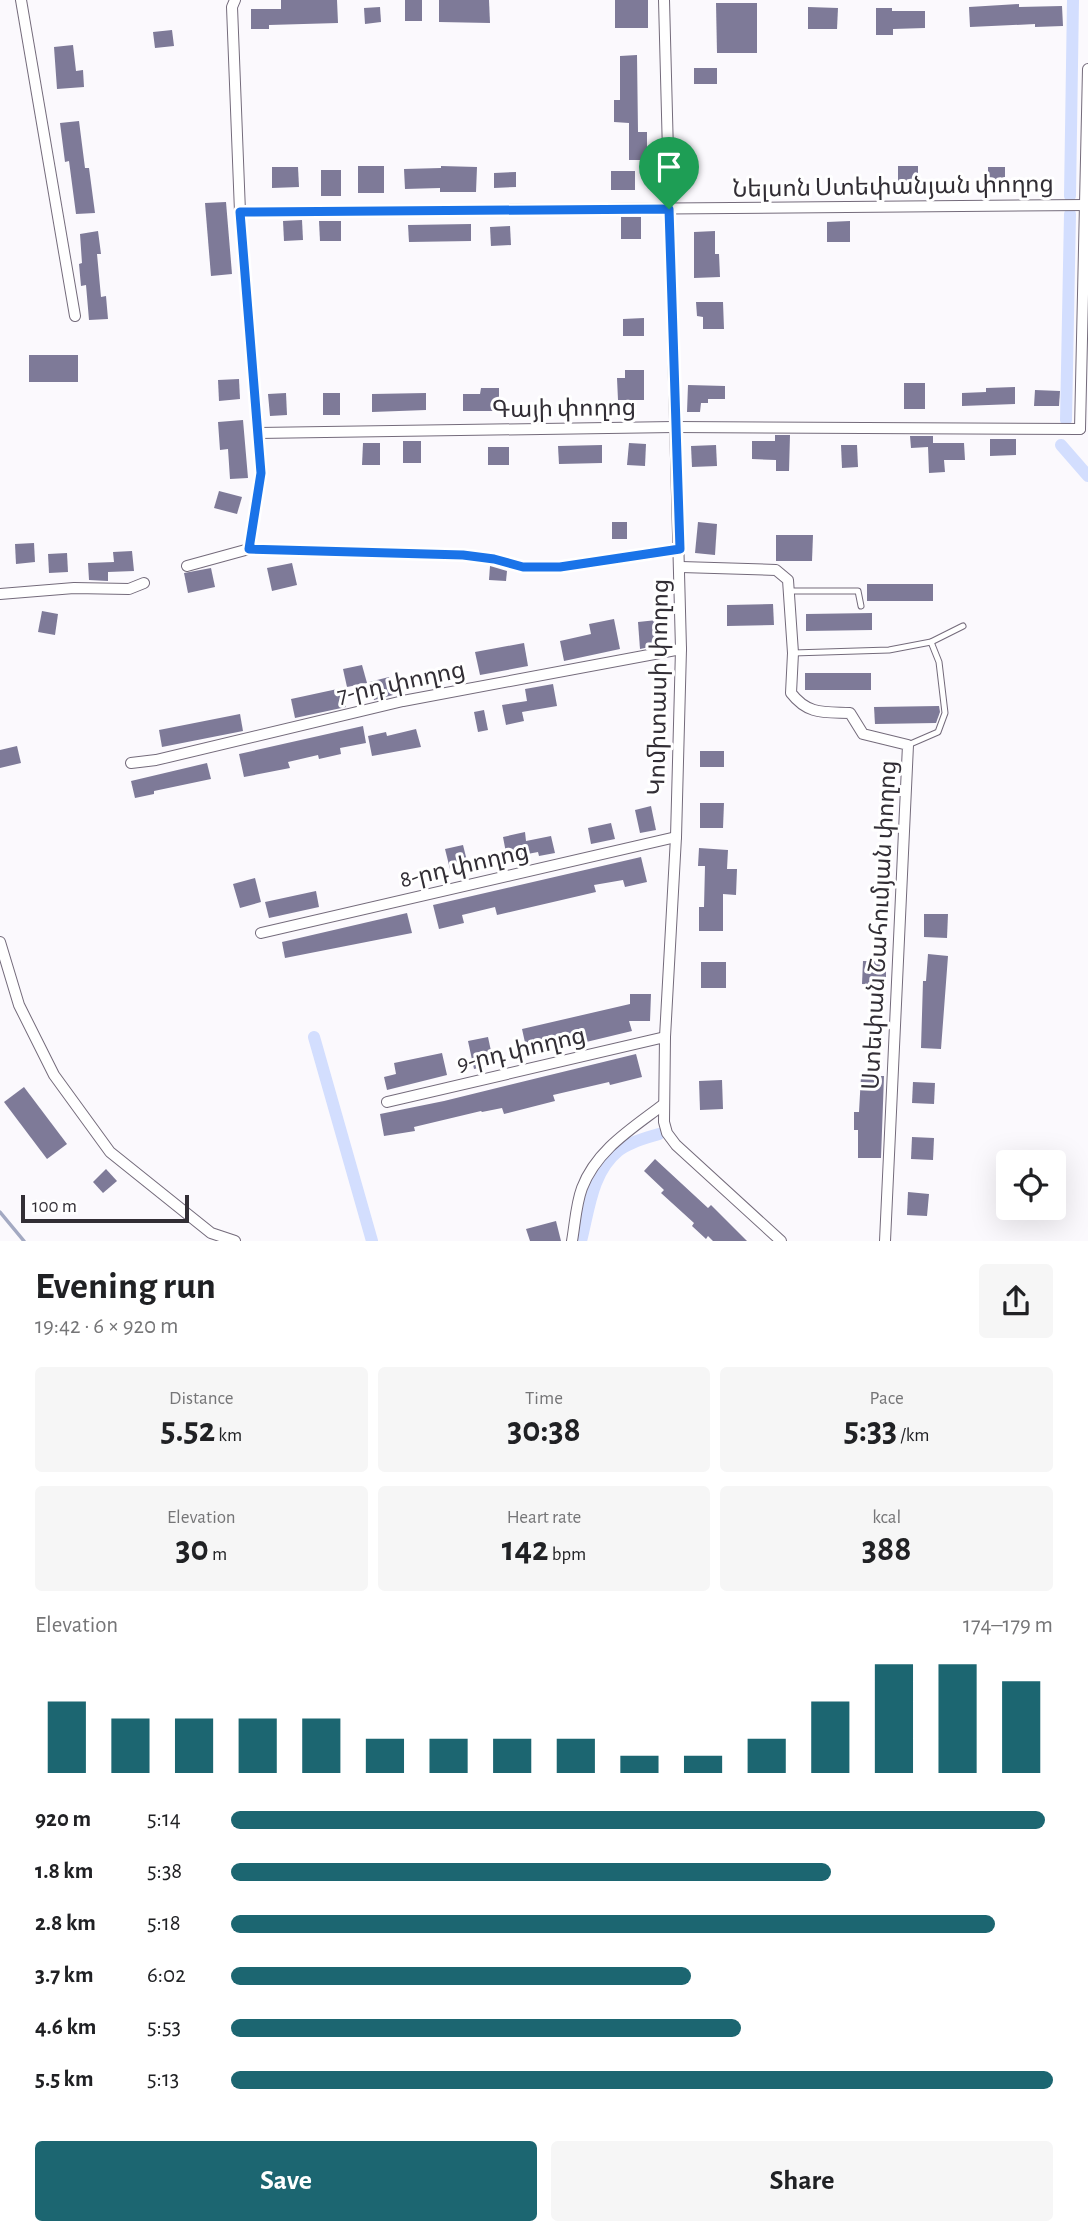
<!DOCTYPE html>
<meta charset="utf-8">
<style>
body{margin:0;font-family:"Alegreya Sans","Noto Sans Armenian",sans-serif;background:#f6f6f6;color:#202124;height:100vh;display:flex;flex-direction:column;font-size:26px;white-space:nowrap}
*{box-sizing:border-box;margin:0}
p{font-size:23px;color:#757577}
.icon{flex:none;width:38px;height:38px;fill:none;stroke:currentColor;stroke-width:2;stroke-linecap:round;stroke-linejoin:round}
.map{position:relative;height:1241px;overflow:hidden}
.drawer{display:flex;flex-direction:column;background:#fff;flex:1}
.drawer>*{flex:none}
.buttons{position:absolute;left:996px;top:1150px;display:grid;gap:14px}
.buttons a{display:grid;place-items:center;width:70px;height:70px;border-radius:7px;background:#fff;box-shadow:0 7px 28px #0002;font-size:35px}
.scale{position:absolute;left:21px;bottom:18px;width:168px;box-sizing:border-box;padding-left:7px;border:4px solid #322e35;border-top:0;font-size:19px;line-height:24px;white-space:nowrap;color:#322e35;-webkit-text-stroke:5px #fff;paint-order:stroke}
.pin{position:absolute;display:grid;place-items:center;width:60px;height:60px;color:#fff;margin:-72px -30px;border-radius:50% 50% 50% 0;rotate:-45deg;box-shadow:0 0 7px #0007}
.pin .icon{rotate:45deg}
.round{display:grid;place-items:center;flex:none;width:74px;height:74px;border-radius:7px;background:#f6f6f6}
.headline{display:flex;align-items:center;justify-content:space-between;height:119px;padding:0 35px}
h1{font-size:38px;font-weight:700;line-height:52px}
.figures{display:grid;grid-template-columns:repeat(3,1fr);gap:10px;height:119px;padding:7px 35px}
.figures div{display:grid;align-content:center;border-radius:7px;background:#f6f6f6;text-align:center}
.figures b{font-size:35px;font-weight:700}
.figures small{font-size:19px;font-weight:400}
.figures p{font-size:19px}
.chart{height:196px;padding:14px 35px}
.chart p{display:flex;justify-content:space-between}
.chart svg{width:100%;height:126px;margin-top:7px;stroke:#1c6671;stroke-width:6}
.button{display:flex;gap:14px;margin-top:auto;padding:14px 35px}
.button a{flex:1;height:80px;border-radius:7px;background:#1c6671;color:#fff;font-size:28px;font-weight:700;line-height:80px;text-align:center}
.button a+a{background:#f6f6f6;color:#202124}
ul{padding:0 35px;list-style:none;font-size:23px}
li{display:grid;grid-template-columns:112px 84px 1fr;align-items:center;height:52px}
li i{height:18px;border-radius:9px;background:#1c6671}
.map>svg:first-child{display:block}
</style>
<div class="map">
<svg width="1088" height="1241" viewBox="0 0 1088 1241">
<rect width="100%" height="100%" fill="#fbf9fd"/>
<g fill="none" stroke-linecap="round" stroke-linejoin="round">
<path stroke="#a3a9c2" stroke-width="3.5" d="M0,1212l24,29"/>
<g stroke="#d3defe" stroke-width="12">
<path d="M1070,196l3,-196"/>
<path d="M1066,420l4,-206"/>
<path d="M1061,445l27,31"/>
<path d="M314,1037l58,204"/>
<path d="M581,1241c8,-31 11,-69 37,-90 11,-9 28,-13 41,-17"/>
</g>
</g>
<g fill="#7e7a98">
<path d="M281,0h56l1,23 -69,2v4h-18v-20h30z"/>
<rect x="405" y="0" width="17" height="21"/>
<path d="M439,0h50l1,23 -51,-1z"/>
<rect x="615" y="0" width="33" height="28"/>
<path d="M716,3h41v50h-40z"/>
<path d="M1019,4v3l43,-1 1,20 -28,1v-3l-65,3 -1,-20z"/>
<path d="M380,7l1,15 -16,2 -1,-16z"/>
<path d="M808,7l30,1 -1,21h-29z"/>
<path d="M876,8h16v3h33v17l-32,1v6h-17z"/>
<path d="M172,30l2,16 -19,2 -2,-16z"/>
<path d="M73,45l3,26 7,-1 1,17 -27,2 -3,-42z"/>
<path d="M637,55l1,77h9v28h-18v-37l-15,-1v-22h6v-44z"/>
<rect x="694" y="68" width="23" height="16"/>
<path d="M79,121l6,47h4l6,45 -19,1 -7,-53 -4,1 -5,-39z"/>
<rect x="358" y="166" width="26" height="27"/>
<path d="M441,166l36,1 -1,25h-36v-4l-35,1 -1,-20 37,-1z"/>
<rect x="898" y="166" width="20" height="20"/>
<path d="M272,167h26l1,20 -27,1z"/>
<rect x="988" y="167" width="17" height="20"/>
<rect x="321" y="170" width="20" height="26"/>
<rect x="611" y="171" width="24" height="19"/>
<path d="M516,172v15l-22,1v-15z"/>
<path d="M226,202l6,72 -21,2 -6,-73z"/>
<rect x="621" y="217" width="20" height="22"/>
<path d="M302,220l1,20 -19,1 -1,-20z"/>
<path d="M319,221h22v20h-21z"/>
<path d="M850,221v21h-23v-20z"/>
<path d="M471,224v17l-62,1 -1,-17z"/>
<path d="M510,226l1,19 -20,1 -1,-19z"/>
<path d="M98,231l3,23h-4l4,43 5,-1 2,23 -19,1 -3,-35 -5,1 -2,-22 3,-1 -2,-29z"/>
<path d="M715,231v23h4l1,23 -26,1v-46z"/>
<path d="M696,302h27l1,27h-21v-12l-6,-1z"/>
<path d="M644,318v18h-21v-17z"/>
<rect x="29" y="355" width="49" height="27"/>
<path d="M625,370h19v30h-26l-1,-22h8z"/>
<path d="M239,379l1,20 -21,2 -1,-21z"/>
<rect x="904" y="383" width="21" height="26"/>
<path d="M688,385l37,1v13h-17v4h-7l-1,9h-13z"/>
<path d="M1015,387v17l-53,2v-13l24,-1v-4z"/>
<path d="M481,388h18v23h-36v-17h17z"/>
<path d="M1035,390l25,1 -1,15h-25z"/>
<path d="M286,393l1,22 -17,1 -2,-22z"/>
<rect x="323" y="393" width="17" height="22"/>
<path d="M426,393v17l-54,2v-18z"/>
<path d="M243,420l5,58 -18,1 -2,-30 -8,1 -2,-28z"/>
<path d="M775,435h15l-1,36h-13v-11l-24,-1v-18h23z"/>
<path d="M910,436h23v7h31l1,17h-21l1,12 -16,1 -1,-26 -17,1z"/>
<path d="M990,439h26v16l-26,1z"/>
<rect x="403" y="441" width="18" height="22"/>
<path d="M363,443h17v22h-18z"/>
<path d="M629,443l17,1 -1,22 -18,-1z"/>
<path d="M602,445v18l-43,1 -1,-18z"/>
<path d="M716,445l1,21 -25,1 -1,-21z"/>
<path d="M841,445h16l1,22 -16,1z"/>
<rect x="488" y="447" width="21" height="18"/>
<path d="M219,491l23,6 -5,17 -23,-6z"/>
<rect x="612" y="522" width="15" height="17"/>
<path d="M698,522l19,2 -2,31 -20,-2z"/>
<path d="M776,535h37l-1,26h-36z"/>
<path d="M34,543l1,19 -19,2 -1,-20z"/>
<path d="M132,551l2,20 -26,1v9l-19,-1 -1,-17 26,-1 -1,-10z"/>
<path d="M67,553l1,19 -19,1 -1,-19z"/>
<path d="M292,563l5,22 -25,6 -5,-23z"/>
<path d="M490,566l17,5 -1,10 -17,-1z"/>
<path d="M211,568l4,19 -27,6 -4,-20z"/>
<rect x="867" y="584" width="66" height="17"/>
<path d="M773,604l1,21 -47,1v-21z"/>
<path d="M42,611l16,3 -3,21 -17,-3z"/>
<path d="M872,613v17l-66,1v-17z"/>
<path d="M614,619l6,30 -56,12 -4,-20 31,-7 -2,-10z"/>
<path d="M657,620l2,25 -19,4 -2,-27z"/>
<path d="M524,643l4,23 -48,9 -5,-23z"/>
<path d="M362,665l5,18 -20,4 -4,-18z"/>
<rect x="805" y="673" width="66" height="17"/>
<path d="M389,677l4,18 -19,5 -5,-18z"/>
<path d="M553,684l4,22 -35,6 2,9 -18,4 -4,-20 25,-4 -2,-12z"/>
<path d="M342,688l4,19 -51,11 -4,-19z"/>
<path d="M939,706l1,6 -4,11 -61,1 -1,-17z"/>
<path d="M484,710l4,20 -10,2 -4,-20z"/>
<path d="M240,714l3,17 -81,16 -3,-17z"/>
<path d="M363,726l3,17 -26,5 1,6 -22,5 -1,-4 -30,7 2,6 -46,9 -5,-23z"/>
<path d="M416,729l5,18 -49,9 -4,-20 18,-4 1,4z"/>
<path d="M17,746l4,17 -21,5v-18z"/>
<rect x="700" y="751" width="24" height="16"/>
<path d="M207,763l4,16 -57,12v3l-19,4 -4,-17z"/>
<path d="M700,803h24l-1,25h-23z"/>
<path d="M651,806l5,24 -16,3 -5,-23z"/>
<path d="M611,823l4,16 -24,5 -3,-16z"/>
<path d="M525,832l1,9 25,-5 4,17 -16,3 -1,-4 -31,6 -4,-21z"/>
<path d="M463,845l5,20 -18,4 -5,-20z"/>
<path d="M699,848l29,2 -1,19h10l-1,26 -13,-1v37h-24v-24h5l1,-41h-7z"/>
<path d="M641,857l6,25 -22,5 -2,-7 -29,5 2,7 -99,23 -2,-8 -33,8 2,8 -25,6 -6,-24z"/>
<path d="M255,878l6,24 -21,6 -7,-24z"/>
<path d="M316,891l3,16 -50,11 -4,-16z"/>
<path d="M407,913l5,20 -127,25 -3,-16z"/>
<path d="M924,914h24l-1,24 -23,-1z"/>
<path d="M928,954l20,2 -7,93 -20,-1 2,-67h3z"/>
<path d="M863,961h23v24l-24,-1z"/>
<rect x="701" y="962" width="25" height="26"/>
<path d="M630,994h21l-1,27h-21l3,10 -104,25 -6,-27 108,-25z"/>
<path d="M488,1037l6,28 -20,4 -6,-28z"/>
<path d="M442,1053l5,22 -60,15 -3,-13 12,-3 -2,-11z"/>
<path d="M636,1054l6,23 -32,8 -1,-3 -56,13 2,6 -51,13 -2,-6 -20,4 -1,-1 -67,16 1,4 -31,5 -4,-22 64,-13z"/>
<path d="M861,1076h23l-3,82h-23v-28h-4v-18h5z"/>
<path d="M722,1080l1,29 -23,1 -1,-29z"/>
<path d="M913,1082l22,1 -1,21 -22,-1z"/>
<path d="M24,1087l43,57 -20,15 -43,-57z"/>
<path d="M912,1137l22,1 -1,22 -22,-1z"/>
<path d="M655,1159l53,49 3,-3 36,36h-34l-5,-5 -2,3 -14,-13 2,-3 -33,-30 3,-3 -20,-19z"/>
<path d="M106,1169l11,12 -14,12 -10,-11z"/>
<path d="M908,1192l21,2 -2,22 -20,-1z"/>
<path d="M556,1221l5,20h-31l-4,-12z"/>
</g>
<g fill="none" stroke-linecap="round" stroke-linejoin="round">
<g stroke="#746b7b" stroke-width="7">
<g id="lane">
<path d="M790,591h68l3,15"/>
<path d="M793,653l96,-3 42,-8 32,-16"/>
<path d="M908,745l30,-13 7,-19 -6,-51 -8,-20"/>
</g>
</g>
<g stroke="#746b7b" stroke-width="12">
<g id="street">
<path d="M21,0l54,316"/>
<path d="M235,0l-3,7 8,205 21,261 -12,76"/>
<path d="M664,0l17,649 -5,188 -11,200 -1,85 3,11 9,12 105,96"/>
<path d="M240,212l846,-7"/>
<path d="M1080,429l8,-360"/>
<path d="M258,433l416,-6 406,2"/>
<path d="M187,566l62,-17 214,6 31,4 29,8h37l120,-18"/>
<path d="M681,567l95,3 12,10 5,73 -2,40c17,22 33,19 59,20l13,21 45,11 -23,496"/>
<path d="M0,594l74,-6 55,1 15,-6"/>
<path d="M131,763l25,-3 247,-59 278,-52"/>
<path d="M261,933l415,-96"/>
<path d="M0,942l19,63 35,70 56,77 101,81 24,8"/>
<path d="M387,1102l278,-65"/>
<path d="M572,1241c3,-17 4,-37 10,-53 15,-39 51,-60 82,-84"/>
</g>
</g>
<use href="#lane" stroke="#fff" stroke-width="5"/>
<use href="#street" stroke="#fff" stroke-width="10"/>
</g>
<g fill="none" stroke-linecap="round" stroke-linejoin="round">
<g stroke="#fff" stroke-width="14">
<path id="route" d="M669,209l11,340 -120,18h-37l-29,-8 -31,-4 -214,-6 12,-76 -21,-261z"/>
</g>
<use href="#route" stroke="#1a73e8" stroke-width="9"/>
</g>
<g text-anchor="middle" stroke-width="6" stroke-linejoin="round" paint-order="stroke">
<g font-size="24" fill="#322e35" stroke="#fff">
<text transform="translate(893 186) rotate(-1)" y="8">Նելսոն Ստեփանյան փողոց</text>
<text transform="translate(564 408) rotate(-1)" y="8">Գայի փողոց</text>
<text transform="translate(401 682) rotate(-12)" y="8">7-րդ փողոց</text>
<text transform="translate(658 687) rotate(-89)" y="8">Կոմիտասի փողոց</text>
<text transform="translate(464 865) rotate(-13)" y="8">8-րդ փողոց</text>
<text transform="translate(879 925) rotate(-87)" y="8">Ստեփան Շահումյան փողոց</text>
<text transform="translate(521 1049) rotate(-13)" y="8">9-րդ փողոց</text>
</g>
</g>
</svg>
<div class="buttons">
<a><svg class="icon" aria-label="locate" viewBox="0 0 24 24"><circle cx="12" cy="12" r="6"/><path d="M12 2v4M12 18v4M2 12h4M18 12h4"/></svg></a>
</div>
<div class="scale">100 m</div>
<div class="pin" style="left:669px;top:209px;background:#1e9e55"><svg class="icon" aria-label="arrive" viewBox="0 0 24 24"><path d="M6 21V4h12l-3 4 3 4H6"/></svg></div>
</div>
<section class="drawer">
<div class="headline"><div><h1>Evening run</h1><p>19:42 · 6 × 920 m</p></div><a class="round"><svg class="icon" aria-label="share" viewBox="0 0 24 24"><path d="M12 15V3M7 8l5-5 5 5M5 13v7h14v-7"/></svg></a></div>
<div class="figures">
<div><p>Distance</p><b>5.52<small> km</small></b></div>
<div><p>Time</p><b>30:38</b></div>
<div><p>Pace</p><b>5:33<small> /km</small></b></div>
</div>
<div class="figures">
<div><p>Elevation</p><b>30<small> m</small></b></div>
<div><p>Heart rate</p><b>142<small> bpm</small></b></div>
<div><p>kcal</p><b>388</b></div>
</div>
<div class="chart"><p><span>Elevation</span>174–179 m</p>
<svg viewBox="0 0 160 44" preserveAspectRatio="none"><path d="M5 44V19M15 44V25M25 44V25M35 44V25M45 44V25M55 44V32M65 44V32M75 44V32M85 44V32M95 44V38M105 44V38M115 44V32M125 44V19M135 44V6M145 44V6M155 44V12"/></svg>
</div>
<ul>
<li><b>920 m</b>5:14<i style="width:99%"></i></li>
<li><b>1.8 km</b>5:38<i style="width:73%"></i></li>
<li><b>2.8 km</b>5:18<i style="width:93%"></i></li>
<li><b>3.7 km</b>6:02<i style="width:56%"></i></li>
<li><b>4.6 km</b>5:53<i style="width:62%"></i></li>
<li><b>5.5 km</b>5:13<i style="width:100%"></i></li>
</ul>
<div class="button"><a>Save</a><a>Share</a></div>
</section>
